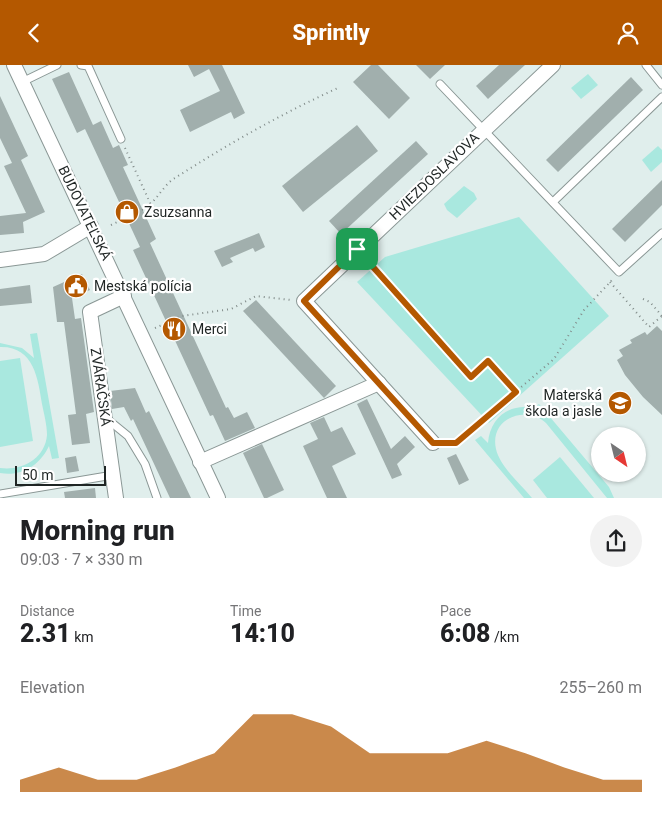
<!DOCTYPE html>
<meta charset="utf-8">
<style>
body{margin:0;font-family:Roboto,sans-serif;background:#f2f2f2;color:#202124;height:100vh;display:flex;flex-direction:column;font-size:19px;white-space:nowrap}
*{box-sizing:border-box;margin:0}
p{font-size:16px;color:#757577}
.icon{flex:none;width:28px;height:28px;fill:none;stroke:currentColor;stroke-width:2;stroke-linecap:round;stroke-linejoin:round}
.map{position:relative;height:433px;overflow:hidden}
.details{display:flex;flex-direction:column;background:#fff;flex:1}
.details>*{flex:none}
.needle{width:32px;rotate:145deg}
.controls{position:absolute;left:591px;top:362px;display:grid;gap:10px}
.controls a{display:grid;place-items:center;width:55px;height:55px;border-radius:50%;background:#fff;box-shadow:0 1px 4px #0004;font-size:25px}
.scale{position:absolute;left:15px;bottom:12px;width:91px;box-sizing:border-box;padding-left:5px;border:2px solid #1f2524;border-top:0;font-size:14px;line-height:18px;white-space:nowrap;color:#1f2524;-webkit-text-stroke:4px #fff;paint-order:stroke}
.pin{position:absolute;display:grid;place-items:center;width:42px;height:42px;color:#fff;margin:-21px;border-radius:10px;box-shadow:0 2px 8px #0006}
.round{display:grid;place-items:center;flex:none;width:52px;height:52px;border-radius:26px;background:#f2f2f2}
.overview{display:flex;align-items:center;justify-content:space-between;height:85px;padding:0 20px}
h1{font-size:28px;font-weight:800;line-height:38px}
.metrics{display:grid;grid-template-columns:repeat(3,1fr);gap:8px;height:85px;padding:5px 20px}
.metrics div{display:grid;align-content:center}
.metrics b{font-size:25px;font-weight:800}
.metrics small{font-size:14px;font-weight:400}
.metrics p{font-size:14px}
.chart{height:140px;padding:10px 20px}
.chart p{display:flex;justify-content:space-between}
.chart svg{width:100%;height:90px;margin-top:5px;fill:#b45800;opacity:.7}
header{display:flex;justify-content:space-between;align-items:center;height:65px;padding:0 20px;background:#b45800;color:#fff;font-size:22px;font-weight:800}
.map>svg:first-child{display:block}
</style>
<header><svg class="icon" aria-label="back" viewBox="0 0 24 24"><path d="M15 5l-7 7 7 7"/></svg>Sprintly<svg class="icon" aria-label="person" viewBox="0 0 24 24"><circle cx="12" cy="8" r="4"/><path d="M4 21q1-7 8-7t8 7"/></svg></header>
<div class="map">
<svg width="662" height="433" viewBox="0 0 662 433">
<rect width="100%" height="100%" fill="#e0eeec"/>
<g fill="#a9e8df">
<path d="M588,9l10,11 -17,14 -10,-11z"/>
<path d="M658,81l4,4v12l-11,10 -9,-12z"/>
<path d="M464,121l10,7 3,6 -20,19 -10,-8 -3,-6z"/>
<path d="M519,152l90,99 -120,107 -132,-141 28,-25z"/>
<path d="M37,268l22,125 -7,1 -3,-13c-9,19 -27,31 -49,27v-5c22,3 45,-9 47,-33 0,-10 -3,-21 -5,-31 -4,-25 -8,-58 -42,-57v-4l22,5 12,10 -4,-24z"/>
<path d="M20,293l13,83 -33,6v-86z"/>
<path d="M539,339l70,83 5,11h-7l-61,-75c-20,-18 -57,-5 -50,26 4,18 25,35 36,49h-8l-49,-58 6,-4 7,7c2,-25 21,-40 46,-35z"/>
<path d="M560,392l34,41h-47l-14,-18z"/>
</g>
<g fill="#a1afad">
<path d="M188,0h34l23,48 -11,6 -3,-7 -41,20 -10,-22 40,-19 -11,-22 -15,8z"/>
<path d="M371,0h7l32,33 -21,21 -36,-37z"/>
<path d="M416,0h29l-15,14z"/>
<path d="M499,0h26l-37,34 -12,-13z"/>
<path d="M69,7l24,53 8,-4 12,27 6,-3 9,20 -5,2 33,72 -6,4 76,165 2,-1 6,11 13,-6 8,16 -30,13 -12,-26 -3,1 -77,-166 7,-3 -55,-118 -8,4 -25,-54z"/>
<path d="M631,12l12,13 -85,82 -12,-12z"/>
<path d="M0,31l28,60 -7,4 24,52 -22,10 1,11 -24,2v-19l26,-3 -22,-47 8,-3 -12,-25z"/>
<path d="M357,60l21,26 -75,61 -21,-26z"/>
<path d="M416,76l12,13 -87,80 -12,-13z"/>
<path d="M662,115v25l-37,37 -13,-13z"/>
<path d="M259,168l6,14 -10,5 -2,-4 -23,10 3,4 -11,5 -8,-16z"/>
<path d="M82,209l8,16 -18,8 3,21 6,-1 13,94 -8,2 4,29 -18,2 -4,-30 8,-1 -12,-92h-7l-4,-35z"/>
<path d="M30,220l2,18 -32,3v-17z"/>
<path d="M256,235l80,86 -12,12 -81,-87z"/>
<path d="M657,261l5,5v84l-19,-18 -18,-22 -8,-15 6,-4 -4,-6 13,-7 -2,-3 15,-8 2,3z"/>
<path d="M135,323l11,25 3,-2 42,87h-21l-37,-79 -2,2 -7,-14 -12,2 -2,-18z"/>
<path d="M367,334l24,50 14,-13 10,11 -18,17 5,11 -10,4 -35,-75z"/>
<path d="M324,352l7,15 11,-5 14,27 -24,12 15,32h-20l-24,-52 15,-7 -8,-16z"/>
<path d="M262,379l22,46 -17,8h-3l-21,-45z"/>
<path d="M456,389l13,26 -10,5 -12,-27z"/>
<path d="M76,391l3,15 -12,2 -2,-15z"/>
<path d="M95,423l1,10h-31l-1,-6z"/>
</g>
<g fill="none" stroke-linecap="round" stroke-linejoin="round">
<g stroke="#8a9795" stroke-width="9">
<g id="lane">
<path d="M81,0l7,1 33,73"/>
<path d="M646,0l16,20"/>
<path d="M22,17l35,-17"/>
<path d="M440,19l179,188 43,-39"/>
<path d="M553,137l109,-105"/>
<path d="M106,353l22,18 17,28 12,34"/>
<path d="M0,429l113,-19"/>
</g>
</g>
<g stroke="#8a9795" stroke-width="16">
<g id="street">
<path d="M14,0l204,433"/>
<path d="M0,195l44,-6 47,-28"/>
<path d="M433,378l-129,-142 249,-236"/>
<path d="M200,397l179,-79"/>
<path d="M116,433l-26,-186 34,-16"/>
</g>
</g>
<g stroke="#818b89" stroke-width="2" stroke-dasharray="1 4" stroke-linecap="butt">
<path d="M125,83l26,57"/>
<path d="M142,145c15,-8 20,-24 33,-32 53,-34 108,-65 165,-91"/>
<path d="M111,160l15,-7"/>
<path d="M367,195l104,117 17,-16 28,31"/>
<path d="M610,217l39,45 13,-11"/>
<path d="M643,234l7,3 12,14"/>
<path d="M155,263l27,-12 49,-7 25,-13 35,4"/>
<path d="M447,378h9l98,-84 30,-49 29,-31"/>
</g>
<use href="#lane" stroke="#fff" stroke-width="7"/>
<use href="#street" stroke="#fff" stroke-width="14"/>
</g>
<g fill="none" stroke-linecap="round" stroke-linejoin="round">
<g stroke="#fff" stroke-width="10">
<path id="route" d="M357,184l114,128 17,-16 28,31 -60,51h-23l-129,-142z"/>
</g>
<use href="#route" stroke="#b45800" stroke-width="6"/>
</g>
<defs>
<g id="shop-disc" transform="scale(1.25)"><circle r="9.5" fill="#b45800" stroke="#fff"/><path d="M-5-2.5h2.3a2.7 3.5 0 0 1 5.4 0H5L5.5 6h-11ZM-1.5-2.5h3a1.5 2.3 0 0 0-3 0Z" fill="#fff"/></g>
<g id="civic-disc" transform="scale(1.25)"><circle r="9.5" fill="#b45800" stroke="#fff"/><path d="M-.6-6.5H3V-4.5H.6V-3L4-1V1h2V6H-6V1h2V-1L-.6-3ZM-1.2 2.5V6h2.4V2.5Z" fill="#fff"/></g>
<g id="restaurant-disc" transform="scale(1.25)"><circle r="9.5" fill="#b45800" stroke="#fff"/><path d="M-5-6h1v4h1v-4h1v4h1v-4h1v5L-1.5 .5V6h-2V.5L-5-1ZM5-6V6H3V1.5H1.5Q1.5-4 5-6Z" fill="#fff"/></g>
<g id="school-disc" transform="scale(1.25)"><circle r="9.5" fill="#b45800" stroke="#fff"/><path d="M0-5L7-2L0 1L-7-2ZM-4 1L0 2.5L4 1V4Q0 6-4 4Z" fill="#fff"/></g>
</defs>
<g fill-rule="evenodd">
<use href="#shop-disc" x="127" y="147"/>
<use href="#civic-disc" x="76" y="221"/>
<use href="#restaurant-disc" x="174" y="264"/>
<use href="#school-disc" x="620" y="338"/>
</g>
<g text-anchor="middle" stroke-width="4.5" stroke-linejoin="round" paint-order="stroke">
<g font-size="14" fill="#1f2524" stroke="#fff">
<text transform="translate(434 111) rotate(-44)" y="5">HVIEZDOSLAVOVA</text>
<text transform="translate(85 148) rotate(64)" y="5">BUDOVATEĽSKÁ</text>
<text transform="translate(101 322) rotate(82)" y="5">ZVÁRAČSKÁ</text>
</g>
<g font-size="14" fill="#1f2524" stroke="#fff" text-anchor="start">
<text x="144" y="152">Zsuzsanna</text>
<text x="94" y="226">Mestská polícia</text>
<text x="192" y="269">Merci</text>
<text x="602" y="335" text-anchor="end">Materská<tspan x="602" dy="16">škola a jasle</tspan></text>
</g>
</g>
</svg>
<div class="controls">
<a><svg class="needle" viewBox="-14 -14 28 28"><path d="M0-13l5 13h-10z" fill="#e53935"/><path d="M0 13l5-13h-10z" fill="#757577"/></svg></a>
</div>
<div class="scale">50 m</div>
<div class="pin" style="left:357px;top:184px;background:#1e9e55"><svg class="icon" aria-label="arrive" viewBox="0 0 24 24"><path d="M6 21V4h12l-3 4 3 4H6"/></svg></div>
</div>
<section class="details">
<div class="overview"><div><h1>Morning run</h1><p>09:03 · 7 × 330 m</p></div><a class="round"><svg class="icon" aria-label="share" viewBox="0 0 24 24"><path d="M12 15V3M7 8l5-5 5 5M5 13v7h14v-7"/></svg></a></div>
<div class="metrics">
<div><p>Distance</p><b>2.31<small> km</small></b></div>
<div><p>Time</p><b>14:10</b></div>
<div><p>Pace</p><b>6:08<small> /km</small></b></div>
</div>
<div class="chart"><p><span>Elevation</span>255–260 m</p>
<svg viewBox="0 0 160 44" preserveAspectRatio="none"><path d="M0 44V38L10 32L20 38L30 38L40 32L50 25L60 6L70 6L80 12L90 25L100 25L110 25L120 19L130 25L140 32L150 38L160 38V44z"/></svg>
</div>
</section>
